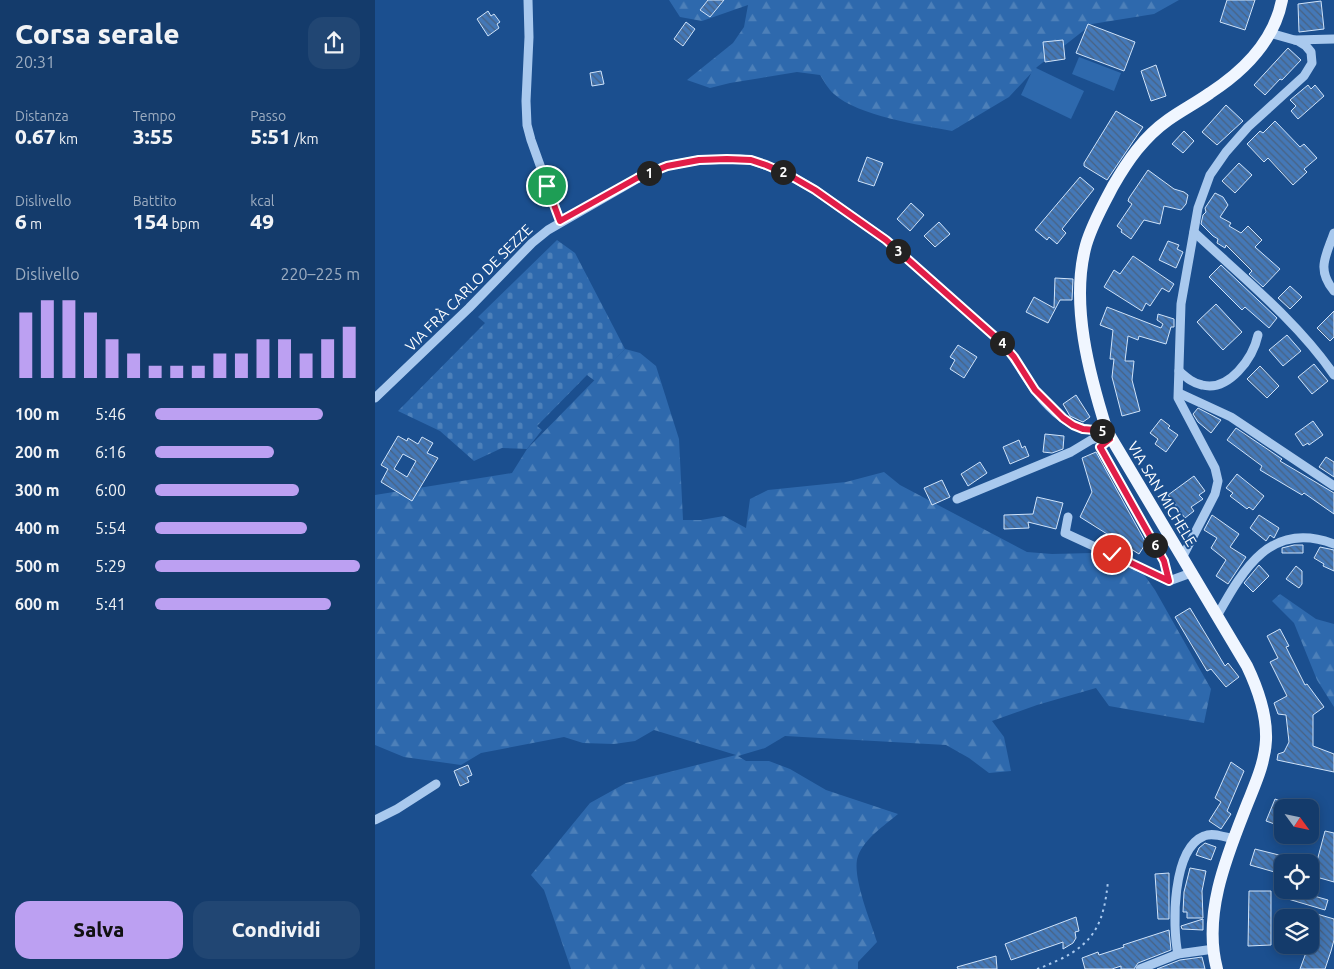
<!DOCTYPE html>
<html lang="it">
<meta charset="utf-8">
<style>
body{margin:0;font-family:Ubuntu,sans-serif;background:#214673;color:#f1f3f6;height:100vh;display:flex;flex-direction:column;font-size:19px;white-space:nowrap}
*{box-sizing:border-box;margin:0}
p{font-size:16px;color:#9dadc1}
.icon{flex:none;width:28px;height:28px;fill:none;stroke:currentColor;stroke-width:2;stroke-linecap:round;stroke-linejoin:round}
.map{position:relative;flex:1;overflow:hidden}
.panel{display:flex;flex-direction:column;background:#143b6b;width:375px}
.panel>*{flex:none}
.needle{width:32px;rotate:123deg}
.fabs{position:absolute;left:899px;top:799px;display:grid;gap:10px}
.fabs a{display:grid;place-items:center;width:45px;height:45px;border-radius:10px;background:#143b6b;box-shadow:0 2px 12px #0003,0 0 0 1px #33557e;font-size:25px}
.pin{position:absolute;display:grid;place-items:center;width:42px;height:42px;color:#fff;margin:-21px;border:2px solid #fff;border-radius:50%;box-shadow:0 1px 5px #0007}
.km{position:absolute;width:25px;height:25px;margin:-12px;border-radius:50%;background:#222;color:#fff;font-size:14px;line-height:25px;text-align:center}
.round{display:grid;place-items:center;flex:none;width:52px;height:52px;border-radius:15px;background:#214673}
.summary{display:flex;align-items:center;justify-content:space-between;height:85px;padding:0 15px}
h1{font-size:28px;font-weight:800;line-height:38px}
.stats{display:grid;grid-template-columns:repeat(3,1fr);gap:8px;height:85px;padding:5px 15px}
.stats div{display:grid;align-content:center}
.stats b{font-size:21px;font-weight:800}
.stats small{font-size:14px;font-weight:400}
.stats p{font-size:14px}
.chart{height:140px;padding:10px 15px}
.chart p{display:flex;justify-content:space-between}
.chart svg{width:100%;height:90px;margin-top:5px;stroke:#bca0f2;stroke-width:6}
.button{display:flex;gap:10px;margin-top:auto;padding:10px 15px}
.button a{flex:1;height:58px;border-radius:15px;background:#bca0f2;color:#111;font-size:20px;font-weight:800;line-height:58px;text-align:center}
.button a+a{background:#214673;color:#f1f3f6}
ul{padding:0 15px;list-style:none;font-size:16px}
li{display:grid;grid-template-columns:80px 60px 1fr;align-items:center;height:38px}
li i{height:12px;border-radius:6px;background:#bca0f2}
main{display:flex;flex:1;min-height:0}
.map>svg:first-child{display:block}
</style>
<main>
<section class="panel">
<div class="summary"><div><h1>Corsa serale</h1><p>20:31</p></div><a class="round"><svg class="icon" aria-label="share" viewBox="0 0 24 24"><path d="M12 15V3M7 8l5-5 5 5M5 13v7h14v-7"/></svg></a></div>
<div class="stats">
<div><p>Distanza</p><b>0.67<small> km</small></b></div>
<div><p>Tempo</p><b>3:55</b></div>
<div><p>Passo</p><b>5:51<small> /km</small></b></div>
</div>
<div class="stats">
<div><p>Dislivello</p><b>6<small> m</small></b></div>
<div><p>Battito</p><b>154<small> bpm</small></b></div>
<div><p>kcal</p><b>49</b></div>
</div>
<div class="chart"><p><span>Dislivello</span>220–225 m</p>
<svg viewBox="0 0 160 44" preserveAspectRatio="none"><path d="M5 44V12M15 44V6M25 44V6M35 44V12M45 44V25M55 44V32M65 44V38M75 44V38M85 44V38M95 44V32M105 44V32M115 44V25M125 44V25M135 44V32M145 44V25M155 44V19"/></svg>
</div>
<ul>
<li><b>100 m</b>5:46<i style="width:82%"></i></li>
<li><b>200 m</b>6:16<i style="width:58%"></i></li>
<li><b>300 m</b>6:00<i style="width:70%"></i></li>
<li><b>400 m</b>5:54<i style="width:74%"></i></li>
<li><b>500 m</b>5:29<i style="width:100%"></i></li>
<li><b>600 m</b>5:41<i style="width:86%"></i></li>
</ul>
<div class="button"><a>Salva</a><a>Condividi</a></div>
</section>
<div class="map">
<svg width="959" height="969" viewBox="0 0 959 969">
<defs>
<pattern id="forest-firs" width="22" height="20" patternUnits="userSpaceOnUse" patternTransform="scale(1.25)"><rect width="22" height="20" fill="#2e69ad"/><path d="M5 1l3.5 6h-7zM16 11l3.5 6h-7z" fill="#4d80b9"/></pattern>
<pattern id="cemetery-stones" width="16" height="16" patternUnits="userSpaceOnUse" patternTransform="scale(1.25)"><rect width="16" height="16" fill="#2e69ad"/><path d="M2 7V4a2 2 0 0 1 4 0v3zM10 15v-3a2 2 0 0 1 4 0v3z" fill="#4d80b9"/></pattern>
<pattern id="building-back-hatch" width="6" height="6" patternUnits="userSpaceOnUse" patternTransform="scale(1.25)"><rect width="6" height="6" fill="#4478b7"/><path d="M-1 5l2 2M0 0l6 6M5-1l2 2" fill="none" stroke="#486282"/></pattern>
</defs>
<rect width="100%" height="100%" fill="#1b4f8f"/>
<g fill="url(#forest-firs)">
<path d="M294,0h510l-25,14 -62,10 -55,43 -28,30 -57,34c-32,-6 -94,-15 -118,-37 -6,-5 -10,-13 -14,-19l-23,-3 -67,11 -20,5 -23,-8 46,-37 11,-16 4,-22 -46,16 -22,-4z"/>
<path d="M250,349l15,4 16,13 23,73 4,81h18l23,-4 22,12 4,-29 18,-9 78,-8 38,-10 16,13 127,67 25,2 40,-1 48,16 15,21 56,99 -7,34 -95,-17 -13,-18 -59,17 -45,16 12,16 7,34 -22,2 -20,-15 -23,-13 -161,-9 -20,12 -27,8 8,5h23l21,8 36,21 72,24c-14,12 -33,24 -40,42 -7,19 13,66 19,86l-19,20v7h-287l-27,-79 -13,-15 59,-72 36,-20 110,-28 -82,-25 -19,11 -21,3 -31,-1 -19,-6 -83,16 -20,12 -57,-8 -29,-12v-250l137,-22 15,-24z"/>
<path d="M905,594l36,25 18,5v83l-17,-27 -23,-57 -22,-22z"/>
</g>
<path fill="url(#cemetery-stones)" d="M182,240l18,13 50,96 -30,32 -8,-6 -50,51 5,4 -15,19 -25,-1 -28,13 -34,-30 -42,-20 87,-88 -7,-6z"/>
<g fill="#2e69ad">
<path d="M704,57l42,16 -7,18 -42,-17z"/>
<path d="M659,67l50,24 -13,28 -50,-24z"/>
</g>
<g fill="url(#building-back-hatch)" stroke="#cfe3fa" fill-rule="evenodd">
<path d="M333,0h16l-14,17 -10,-7z"/>
<path d="M852,0h28l-10,30 -25,-8z"/>
<path d="M946,1l3,28 -25,3 -1,-28z"/>
<path d="M113,11l3,5 3,-2 6,8 -3,2 2,4 -11,8 -11,-17z"/>
<path d="M311,22l9,7 -12,17 -9,-7z"/>
<path d="M713,24l47,18 -11,29 -48,-18z"/>
<path d="M688,40l2,19 -20,3 -2,-20z"/>
<path d="M913,48l13,12 -19,20 -2,-1 -15,16 -11,-10z"/>
<path d="M781,65l10,31 -15,5 -10,-30z"/>
<path d="M226,71l3,13 -12,2 -2,-13z"/>
<path d="M933,85l3,4 4,-4 9,11 -26,23 -7,-8 5,-5 -6,-6z"/>
<path d="M851,105l17,16 -26,24 -15,-13z"/>
<path d="M741,111l27,16 -36,53 -23,-14v-3z"/>
<path d="M900,121l25,26 4,-3 13,14 -13,11 3,3 -14,13 -25,-27 -4,4 -17,-18 13,-13 3,2z"/>
<path d="M809,131l10,10 -11,12 -11,-9z"/>
<path d="M492,157l16,6 -9,23 -16,-5z"/>
<path d="M864,163l13,12 -17,18 -13,-12z"/>
<path d="M773,170l26,19 10,3 4,3 -2,9 -5,6 -17,-4 -4,18 -16,-4 -13,19 -10,-7 1,-2 -5,-4 15,-22 -4,-3 1,-3z"/>
<path d="M705,177l14,12 -32,40 4,4 -9,11 -8,-7 -2,3 -12,-10z"/>
<path d="M840,193l8,4 5,8 -8,12 11,6 -2,3 12,7 7,-7 14,14 -7,7 25,22 -17,18 -14,-13 3,-3 -26,-26 -1,3 -8,-5 1,-4 -5,-3 -12,-12 2,-9 3,-3 -1,-4z"/>
<path d="M536,203l13,12 -14,16 -13,-12z"/>
<path d="M564,222l11,12 -15,13 -11,-11z"/>
<path d="M793,241l11,4 -2,4 6,3 -7,16 -17,-8z"/>
<path d="M758,256l41,28 -5,8 -7,-4 -12,18 -4,-3 -4,8 -38,-24 10,-17 6,4z"/>
<path d="M846,265l56,53 -8,10 -24,-21 -3,3 -33,-33z"/>
<path d="M680,278l18,1 -1,21h-12l-12,23 -22,-11 8,-15 20,11z"/>
<path d="M915,286l12,11 -12,12 -12,-11z"/>
<path d="M841,304l26,28 -19,18 -26,-28z"/>
<path d="M732,307l54,21 2,-4 -6,-4 1,-6 16,5v8h-3l-5,17 -27,-8 -1,4 -10,-4 -3,25h9l-2,19 8,31 -18,5 -10,-39 2,-18h-4l3,-29 -13,-5z"/>
<path d="M959,311v26l-4,4 -13,-13z"/>
<path d="M912,335l14,16 -18,15 -14,-16z"/>
<path d="M583,345l19,12 -13,21 -14,-9 5,-9 -5,-3z"/>
<path d="M939,364l14,17 -16,13 -14,-17z"/>
<path d="M885,366l19,20 -12,12 -20,-19z"/>
<path d="M701,395l14,22 -7,5 -13,-6 -7,-12z"/>
<path d="M823,408l23,12 -10,13 -13,-11 -5,-8z"/>
<path d="M786,419l9,7 -2,2 10,7 -12,17 -11,-8 3,-5 -8,-6z"/>
<path d="M938,421l10,14 -14,10 -1,-2 -5,3 -8,-12z"/>
<path d="M861,428l46,31 -2,2 54,32v21l-30,-21 -2,2 -42,-25 2,-4 -35,-26z"/>
<path d="M670,434l19,2 -1,13 -11,4 -9,-1z"/>
<path d="M23,436l9,5 1,-3 10,6 4,-7 11,6 -6,10 11,5 -26,43 -31,-19 7,-13 -7,-4zM28,454l13,7 -9,16 -13,-8z"/>
<path d="M644,440l3,8 3,-2 4,10 -19,8 -7,-17z"/>
<path d="M721,452l50,91 -7,11 -59,-37 12,-25 -10,-34z"/>
<path d="M951,457l8,5v15l-15,-10z"/>
<path d="M605,462l7,11 -19,13 -7,-12z"/>
<path d="M862,474l27,22 -11,14 -4,-3 -2,2 -17,-13 3,-3 -7,-5z"/>
<path d="M819,476l11,15 -6,4 4,4 -12,8 3,4 -9,7 -17,-23z"/>
<path d="M567,480l8,17 -18,8 -8,-17z"/>
<path d="M662,497l26,6 -7,26 -28,-7 1,6 -25,1v-14l29,-1z"/>
<path d="M837,515l27,19 -9,13 16,10 -18,27 -12,-8 10,-16 -15,-12 6,-10 -13,-8z"/>
<path d="M884,515l20,13 -5,10 -4,-3 -4,6 -16,-13z"/>
<path d="M919,545h9v8h-21v-5z"/>
<path d="M945,547l14,3v21l-11,-5 1,-2 -10,-6z"/>
<path d="M884,565l10,11 -16,16 -9,-9z"/>
<path d="M921,566l6,5v13l-3,4 -13,-9z"/>
<path d="M815,608l35,58 3,-3 11,14 -13,10 -15,-18 -4,2 -32,-54z"/>
<path d="M905,629l9,17 -3,1 19,38 2,-1 17,23 -11,8v31l21,8v18l-57,-12 1,-6 6,-2 5,-10 -3,-27 -8,-1 -4,-11 13,-7 -17,-34 8,-4 -11,-22z"/>
<path d="M856,762l13,9 -17,40 4,3 -10,15 -12,-8 12,-19 -6,-4z"/>
<path d="M93,765l4,10 -5,2 2,5 -9,4 -6,-15z"/>
<path d="M900,799l8,3v25l-17,-6z"/>
<path d="M950,831l9,2v49l-21,-6z"/>
<path d="M830,843l11,4 -5,13 -15,-5 3,-7z"/>
<path d="M880,849l28,7 -5,17 -28,-8z"/>
<path d="M815,868l16,3 -4,20 1,27h-16v-6h-4l1,-20z"/>
<path d="M794,873v46h-11l-3,-45z"/>
<path d="M905,890h13l35,10 -3,10 -47,-14z"/>
<path d="M874,891h22v54l-23,1z"/>
<path d="M942,914l17,5v21l-3,11 -6,18h-25l7,-19 3,-5z"/>
<path d="M701,917l3,14 -4,1 1,6 -3,5 -10,6v-7l-52,18 -6,-16z"/>
<path d="M828,919v11l-21,-1 -1,-3z"/>
<path d="M794,930l2,20 -33,13 -4,6h-13v-3l-9,3h-27l-3,-11 16,-6 1,3 25,-8 -1,-2z"/>
<path d="M621,956l1,13h-39l-1,-2z"/>
<path d="M827,957l3,12h-48l23,-9z"/>
</g>
<g fill="none" stroke-linecap="round" stroke-linejoin="round">
<path stroke="#a9c9ee" stroke-width="2" stroke-dasharray="2.5 4" stroke-linecap="butt" d="M662,969c7,-2 14,-6 22,-9 37,-18 45,-39 49,-79"/>
<g stroke="#a9c9ee" stroke-width="9">
<path d="M153,0l1,37 -3,64 1,24 4,15 29,81"/>
<path d="M920,40l39,-1"/>
<path d="M819,232c47,44 104,90 140,143"/>
<path d="M959,233c-8,23 -18,36 0,58"/>
<path d="M804,371c7,6 13,12 23,14 27,7 51,-27 56,-50"/>
<path d="M804,393l52,24 103,69"/>
<path d="M0,398l94,-90 63,-65 16,-13 99,-57 20,-7 32,-6 40,-1 12,1 31,11 33,19 71,50 115,102c11,11 18,25 27,38 11,17 29,38 48,46 10,4 20,5 31,5"/>
<path d="M735,439l-10,8 64,114 5,20"/>
<path d="M582,499l114,-47 20,-12 17,-5"/>
<path d="M693,517l-3,16 104,48 22,-8"/>
<path d="M807,558l33,-64 3,-13 -3,-13 -37,-70 3,-94 17,-96 12,-33 16,-23 22,-25 56,-51 8,-13 -1,-11 -5,-6 -8,-5 -28,-8"/>
<path d="M842,616c27,-48 54,-96 117,-72"/>
<path d="M0,820l22,-11 39,-25"/>
<path d="M803,954c-6,-28 -6,-105 26,-118 9,-4 20,1 30,3"/>
<path d="M765,969l38,-15 36,-5"/>
</g>
<path stroke="#f0f6ff" stroke-width="12" d="M842,969c-15,-56 11,-116 31,-167 8,-20 17,-40 18,-62 1,-26 -8,-51 -19,-74l-140,-235c-18,-57 -37,-128 -21,-186 6,-21 17,-40 27,-59 15,-26 31,-49 55,-66 14,-10 28,-17 42,-27 34,-22 64,-52 72,-93"/>
</g>
<g fill="none" stroke-linecap="round" stroke-linejoin="round">
<g stroke="#fff" stroke-width="10">
<path id="route" d="M172,186l13,35 77,-43 30,-12 32,-6 28,-1 24,1 15,5 23,10 26,15 71,50 115,102 13,15 21,33 28,28 10,7 10,4 24,2 3,8 -10,8 64,114 5,20 -57,-27"/>
</g>
<use href="#route" stroke="#e11d48" stroke-width="6"/>
</g>
<g text-anchor="middle" stroke-width="4" stroke-linejoin="round" paint-order="stroke">
<g font-size="15" fill="#fff" stroke="#1b4f8f">
<text transform="translate(94 288) rotate(-45)" y="5">VIA FRÀ CARLO DE SEZZE</text>
<text transform="translate(787 494) rotate(59)" y="5">VIA SAN MICHELE</text>
</g>
</g>
</svg>
<div class="fabs">
<a><svg class="needle" viewBox="-14 -14 28 28"><path d="M0-13l5 13h-10z" fill="#e53935"/><path d="M0 13l5-13h-10z" fill="#9dadc1"/></svg></a>
<a><svg class="icon" aria-label="locate" viewBox="0 0 24 24"><circle cx="12" cy="12" r="6"/><path d="M12 2v4M12 18v4M2 12h4M18 12h4"/></svg></a>
<a><svg class="icon" aria-label="layers" viewBox="0 0 24 24"><path d="M12 4l9 5-9 5-9-5zM3 14l9 5 9-5"/></svg></a>
</div>
<div class="pin" style="left:172px;top:186px;background:#1e9e55"><svg class="icon" aria-label="arrive" viewBox="0 0 24 24"><path d="M6 21V4h12l-3 4 3 4H6"/></svg></div>
<div class="pin" style="left:737px;top:554px;background:#d93025"><svg class="icon" aria-label="check" viewBox="0 0 24 24"><path d="M5 12l5 5 9-10"/></svg></div>
<b class="km" style="left:274px;top:173px">1</b>
<b class="km" style="left:408px;top:172px">2</b>
<b class="km" style="left:523px;top:251px">3</b>
<b class="km" style="left:627px;top:343px">4</b>
<b class="km" style="left:727px;top:431px">5</b>
<b class="km" style="left:780px;top:545px">6</b>
</div>
</main>
